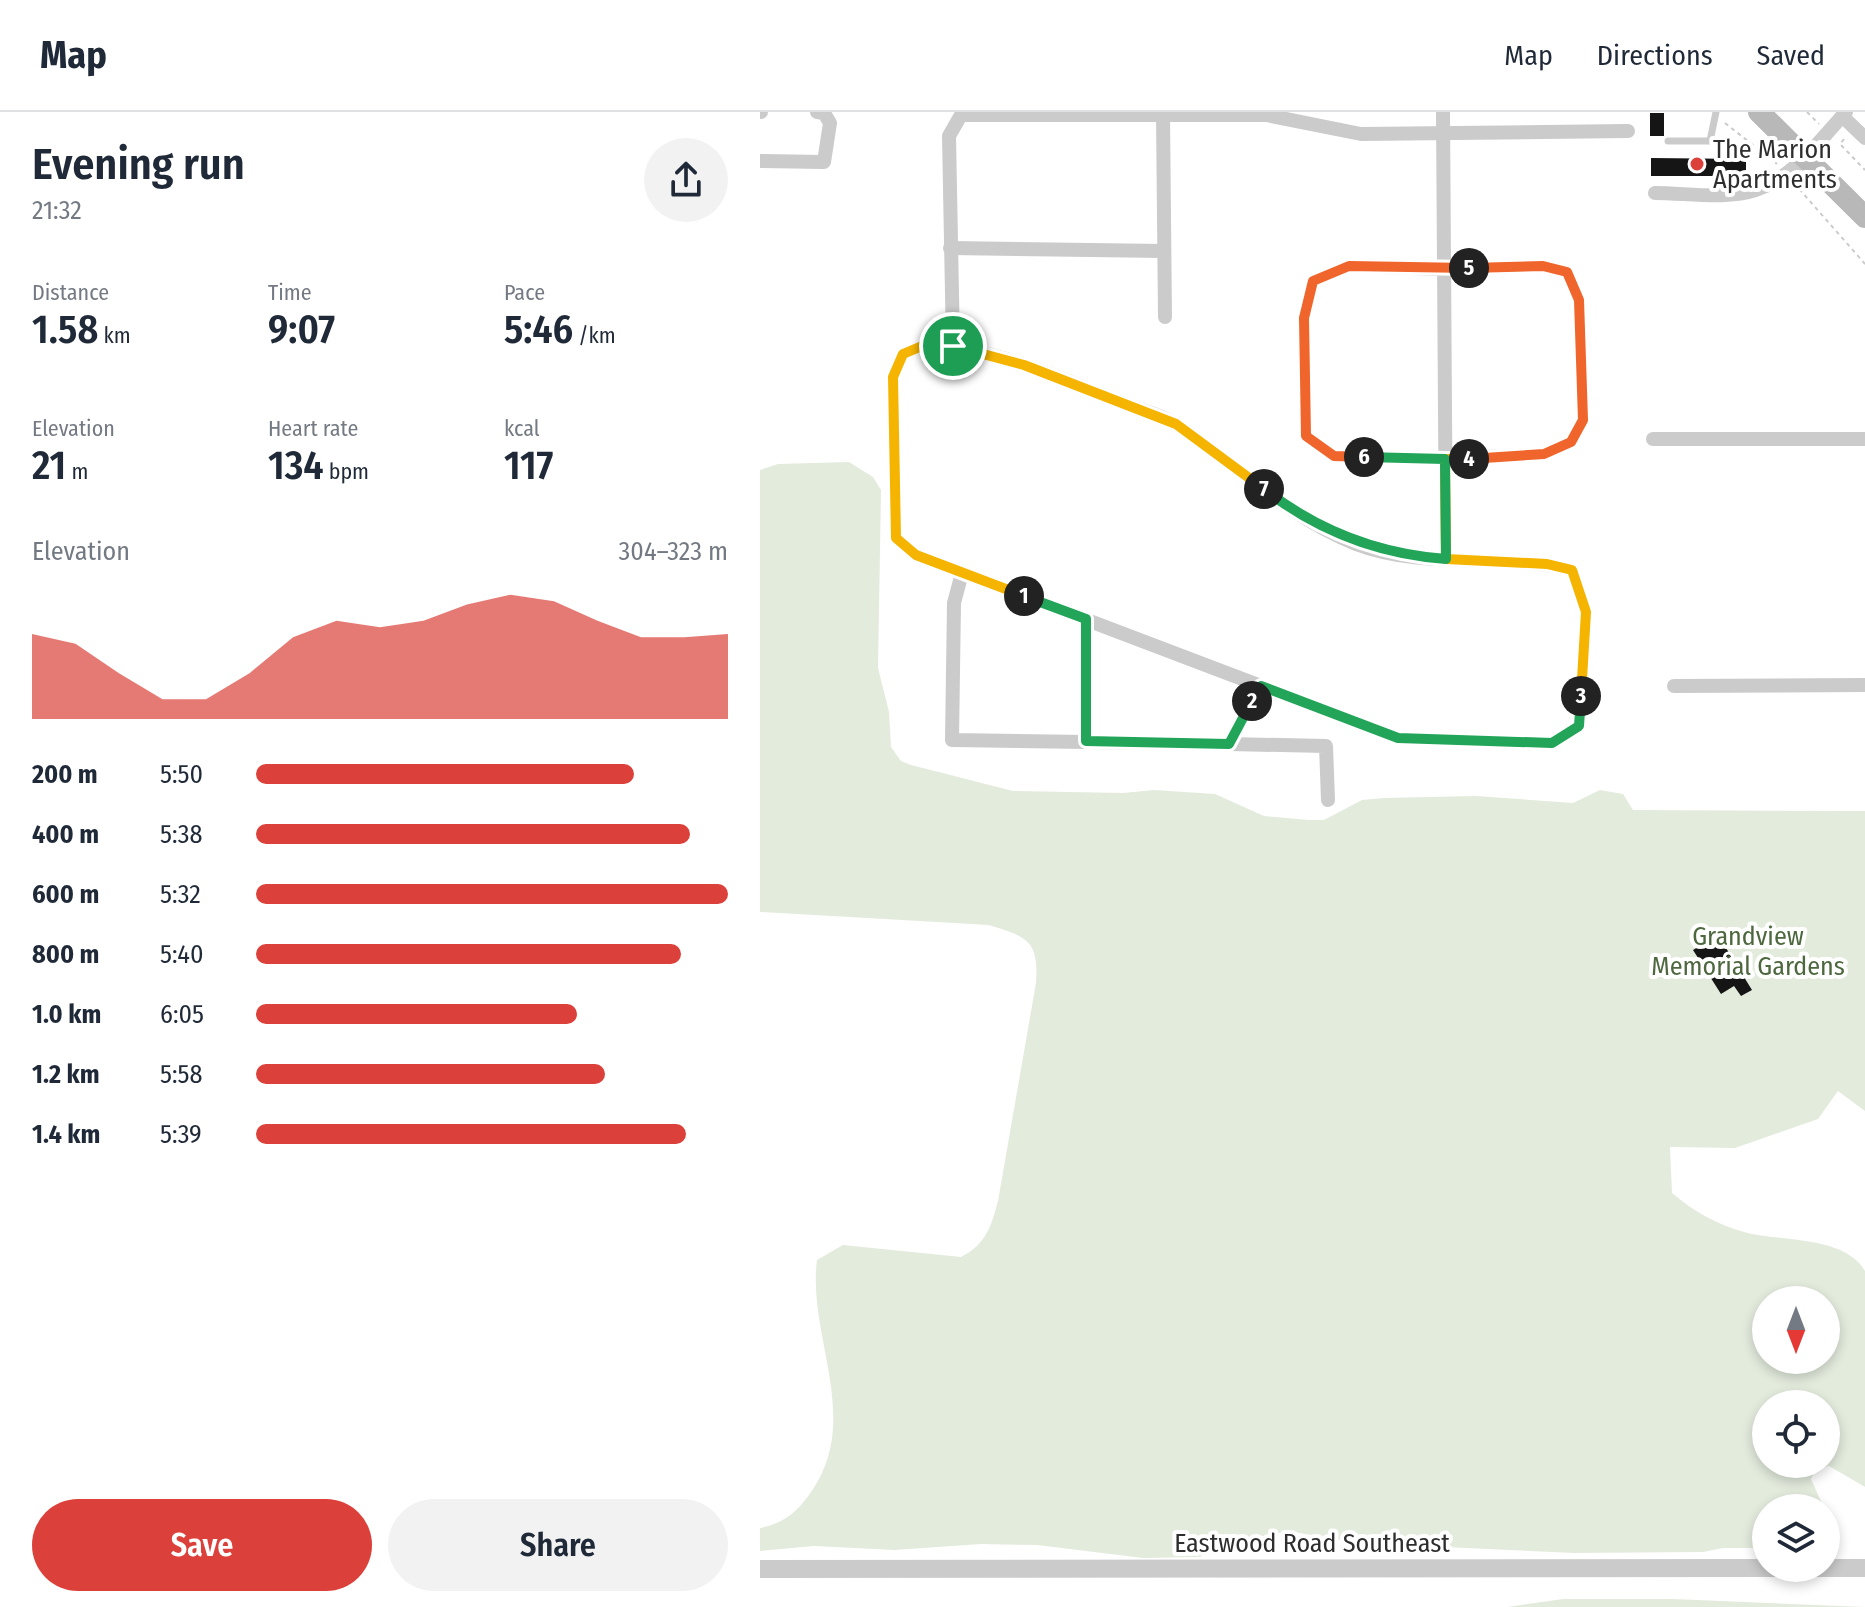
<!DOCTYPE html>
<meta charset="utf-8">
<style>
body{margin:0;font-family:"Fira Sans Condensed",sans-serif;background:#f2f2f3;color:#1f2937;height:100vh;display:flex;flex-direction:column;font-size:30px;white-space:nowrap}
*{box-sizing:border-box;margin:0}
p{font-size:26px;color:#747a83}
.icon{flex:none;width:44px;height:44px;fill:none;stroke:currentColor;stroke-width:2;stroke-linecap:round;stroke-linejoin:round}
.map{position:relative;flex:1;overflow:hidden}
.side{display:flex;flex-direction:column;background:#fff;width:760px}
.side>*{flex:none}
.needle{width:52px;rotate:180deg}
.controls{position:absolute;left:992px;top:1174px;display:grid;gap:16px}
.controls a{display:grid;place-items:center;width:88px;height:88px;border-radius:50%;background:#fff;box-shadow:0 4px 12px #0003;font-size:40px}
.pin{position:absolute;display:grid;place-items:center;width:68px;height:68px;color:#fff;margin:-34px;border:4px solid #fff;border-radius:50%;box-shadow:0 2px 8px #0007}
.km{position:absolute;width:40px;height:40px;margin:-20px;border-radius:50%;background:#222;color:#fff;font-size:22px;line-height:40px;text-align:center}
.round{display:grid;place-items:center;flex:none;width:84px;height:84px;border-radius:42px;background:#f2f2f3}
.headline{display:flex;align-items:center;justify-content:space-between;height:136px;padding:0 32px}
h1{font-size:44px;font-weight:600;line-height:60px}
.stats{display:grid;grid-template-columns:repeat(3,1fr);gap:12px;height:136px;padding:8px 32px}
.stats div{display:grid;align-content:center}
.stats b{font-size:40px;font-weight:600}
.stats small{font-size:22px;font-weight:400}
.stats p{font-size:22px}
.chart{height:224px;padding:16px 32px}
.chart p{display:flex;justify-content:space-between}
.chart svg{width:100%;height:144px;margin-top:8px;fill:#db413a;opacity:.7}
.cta{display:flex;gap:16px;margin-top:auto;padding:16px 32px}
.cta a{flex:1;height:92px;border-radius:48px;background:#db413a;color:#fff;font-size:32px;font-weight:600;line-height:92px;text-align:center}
.cta a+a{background:#f2f2f3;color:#1f2937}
ul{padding:0 32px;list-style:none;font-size:26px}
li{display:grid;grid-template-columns:128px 96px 1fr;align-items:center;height:60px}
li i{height:20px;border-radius:10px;background:#db413a}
header{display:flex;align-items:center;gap:48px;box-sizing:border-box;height:112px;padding:0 40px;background:#fff;border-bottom:2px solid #e0e1e3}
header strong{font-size:38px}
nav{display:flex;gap:44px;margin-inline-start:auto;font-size:28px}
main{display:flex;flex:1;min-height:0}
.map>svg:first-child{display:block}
</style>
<header>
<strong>Map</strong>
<nav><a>Map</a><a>Directions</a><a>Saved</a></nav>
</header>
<main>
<section class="side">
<div class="headline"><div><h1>Evening run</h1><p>21:32</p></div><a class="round"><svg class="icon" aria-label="share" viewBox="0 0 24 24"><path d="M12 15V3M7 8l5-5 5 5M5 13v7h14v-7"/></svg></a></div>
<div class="stats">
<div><p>Distance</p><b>1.58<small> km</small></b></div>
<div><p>Time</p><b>9:07</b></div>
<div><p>Pace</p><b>5:46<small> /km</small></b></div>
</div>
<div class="stats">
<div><p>Elevation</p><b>21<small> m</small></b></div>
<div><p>Heart rate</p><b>134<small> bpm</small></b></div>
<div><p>kcal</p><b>117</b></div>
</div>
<div class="chart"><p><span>Elevation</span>304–323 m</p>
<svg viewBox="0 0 160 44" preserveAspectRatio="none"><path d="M0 44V18L10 21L20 30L30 38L40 38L50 30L60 19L70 14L80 16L90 14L100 9L110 6L120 8L130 14L140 19L150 19L160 18V44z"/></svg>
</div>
<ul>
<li><b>200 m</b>5:50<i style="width:80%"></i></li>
<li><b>400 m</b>5:38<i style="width:92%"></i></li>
<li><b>600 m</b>5:32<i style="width:100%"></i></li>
<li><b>800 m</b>5:40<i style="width:90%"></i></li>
<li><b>1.0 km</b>6:05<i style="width:68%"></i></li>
<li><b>1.2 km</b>5:58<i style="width:74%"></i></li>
<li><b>1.4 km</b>5:39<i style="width:91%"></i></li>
</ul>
<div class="cta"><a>Save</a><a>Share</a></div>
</section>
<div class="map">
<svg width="1105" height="1495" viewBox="0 0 1105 1495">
<rect width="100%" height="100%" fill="#fff"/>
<g fill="#e3ebdd" fill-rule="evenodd">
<path d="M89,350l24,15 8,13 -3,178 11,44 2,35 10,14 10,4 102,26 110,2 31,-3 61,4 49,22 45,4h15l38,-20 22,-2 92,-2 97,7 27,-13 23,4 10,16 232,1v300l-27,-20 -20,28 -83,29 -65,-1 2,46c21,18 46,32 72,39 35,10 100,3 121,39v216l-36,-21 -13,3 -5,10 13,29h-58v40h-43l-20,4 -129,1 -216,-10 -70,-12 -46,10 -19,10 -25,6 -55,1 -106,-13 -56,-1 -87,6 -80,-4 -54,5v-23c22,-4 36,-15 49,-33 55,-75 -2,-157 8,-235l26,-15 118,12c25,-13 30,-30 37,-56l38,-218c3,-43 -9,-46 -47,-58l-229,-13v-442l18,-6zM1006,1188h60v60h-60zM1006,1292h60v60h-60z"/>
<path d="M803,1487h110l192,8h-358z"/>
</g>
<g fill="#151515">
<rect x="890" y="1" width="14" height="23"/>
<path d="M891,46l95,1v17h-95z"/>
<path d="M958,823l34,55 -11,6 -7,-10 -13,8 -28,-44z"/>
</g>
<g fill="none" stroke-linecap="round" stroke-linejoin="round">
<g stroke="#cbcbcb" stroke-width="2" stroke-dasharray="4 4" stroke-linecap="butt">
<path d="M1047,0l12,12"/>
<path d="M965,11l52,41"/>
<path d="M1084,27l-4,5 25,26"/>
<path d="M1034,71l71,81"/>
</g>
<path stroke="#cbcbcb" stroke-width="7" d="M908,29h42l6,-29"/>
<g stroke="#cbcbcb" stroke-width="14">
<path d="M0,0h1"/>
<path d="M683,0l3,447"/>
<path d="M403,3l2,202"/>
<path d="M1082,4l23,22"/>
<path d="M0,49l64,1 6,-39 -6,-10 -7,-1"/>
<path d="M895,81c31,0 72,7 101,-3 38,-13 64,-50 90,-78"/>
<path d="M190,136l214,3"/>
<path d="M589,154l95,3 99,-3 24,6 12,28 4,120 -12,22 -27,12 -99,5 -111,-3 -28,-20 -2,-118 9,-37z"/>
<path d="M162,234c68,-1 134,31 196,55 20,8 45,14 62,26 58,40 110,91 176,117 68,26 146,9 216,26l14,42 -7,114 -27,17 -154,-5 -482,-183 -20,-17 -3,-161 10,-23z"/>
<path d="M193,234l-4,-210 12,-21h305l95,19 267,-3"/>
<path d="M893,327h212"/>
<path d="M202,461l-8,30 -2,137 277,4 32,-58"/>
<path d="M326,507v122"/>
<path d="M914,574l191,-1"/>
<path d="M469,632l97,2 2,54"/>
</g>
<path stroke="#cbcbcb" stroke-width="18" d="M0,1457l1105,-1"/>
<path stroke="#b8b8b8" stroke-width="22" d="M999,0l106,105"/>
</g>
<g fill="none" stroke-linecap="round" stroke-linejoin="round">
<g stroke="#fff" stroke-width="16">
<path id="split-1" d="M193,234h-31l-19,8 -10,23 3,161 20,17 108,41"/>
</g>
<g stroke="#fff" stroke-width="16">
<path id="split-2" d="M264,484l62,23v122l143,3 23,-43"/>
</g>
<g stroke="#fff" stroke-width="16">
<path id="split-3" d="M492,589l9,-15 137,52 154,5 27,-17 2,-30"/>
</g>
<g stroke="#fff" stroke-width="16">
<path id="split-4" d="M709,347h-24l1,100 101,5 25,6 14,42 -5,84"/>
</g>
<g stroke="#fff" stroke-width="16">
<path id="split-5" d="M709,156l74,-2 24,6 12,28 4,120 -12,22 -27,12 -75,5"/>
</g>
<g stroke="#fff" stroke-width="16">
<path id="split-6" d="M604,345l-30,-1 -28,-20 -2,-118 9,-37 36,-15 120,2"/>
</g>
<g stroke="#fff" stroke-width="16">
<path id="split-7" d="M504,377c54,42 113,65 182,70l-1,-100 -81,-2"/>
</g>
<g stroke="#fff" stroke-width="16">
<path id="split-8" d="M193,234l71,19 152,59 88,65"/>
</g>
<use href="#split-1" stroke="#f5b400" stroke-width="10"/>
<use href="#split-2" stroke="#22a559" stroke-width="10"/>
<use href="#split-3" stroke="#22a559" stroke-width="10"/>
<use href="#split-4" stroke="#f5b400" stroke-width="10"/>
<use href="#split-5" stroke="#f0652b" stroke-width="10"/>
<use href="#split-6" stroke="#f0652b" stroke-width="10"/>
<use href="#split-7" stroke="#22a559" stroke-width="10"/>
<use href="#split-8" stroke="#f5b400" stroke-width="10"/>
</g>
<circle fill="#db413a" stroke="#fff" stroke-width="3" cx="937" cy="52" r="8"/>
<g text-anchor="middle" stroke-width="8" stroke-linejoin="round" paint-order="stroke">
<g font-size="26" fill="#2e2e2e" stroke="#fff" text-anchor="start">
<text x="953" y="46">The Marion<tspan x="953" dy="30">Apartments</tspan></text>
</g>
<g font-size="26" fill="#4d673e" stroke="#fff">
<text x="988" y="833">Grandview<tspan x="988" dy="30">Memorial Gardens</tspan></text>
</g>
<g font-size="26" fill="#2e2e2e" stroke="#fff">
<text x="552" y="1440">Eastwood Road Southeast</text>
</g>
</g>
</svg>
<div class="controls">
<a><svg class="needle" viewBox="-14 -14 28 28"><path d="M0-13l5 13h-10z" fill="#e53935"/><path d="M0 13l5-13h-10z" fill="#747a83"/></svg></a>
<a><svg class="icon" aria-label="locate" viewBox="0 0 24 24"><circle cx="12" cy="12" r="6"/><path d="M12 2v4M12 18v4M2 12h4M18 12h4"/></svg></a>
<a><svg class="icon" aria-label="layers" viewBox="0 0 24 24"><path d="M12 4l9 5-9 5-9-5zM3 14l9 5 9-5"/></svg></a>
</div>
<div class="pin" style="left:193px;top:234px;background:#1e9e55"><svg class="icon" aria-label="arrive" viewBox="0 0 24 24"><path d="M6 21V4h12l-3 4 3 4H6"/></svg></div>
<b class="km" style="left:264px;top:484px">1</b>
<b class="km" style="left:492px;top:589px">2</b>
<b class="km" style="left:821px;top:584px">3</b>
<b class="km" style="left:709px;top:347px">4</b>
<b class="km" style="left:709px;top:156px">5</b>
<b class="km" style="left:604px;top:345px">6</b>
<b class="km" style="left:504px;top:377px">7</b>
</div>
</main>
